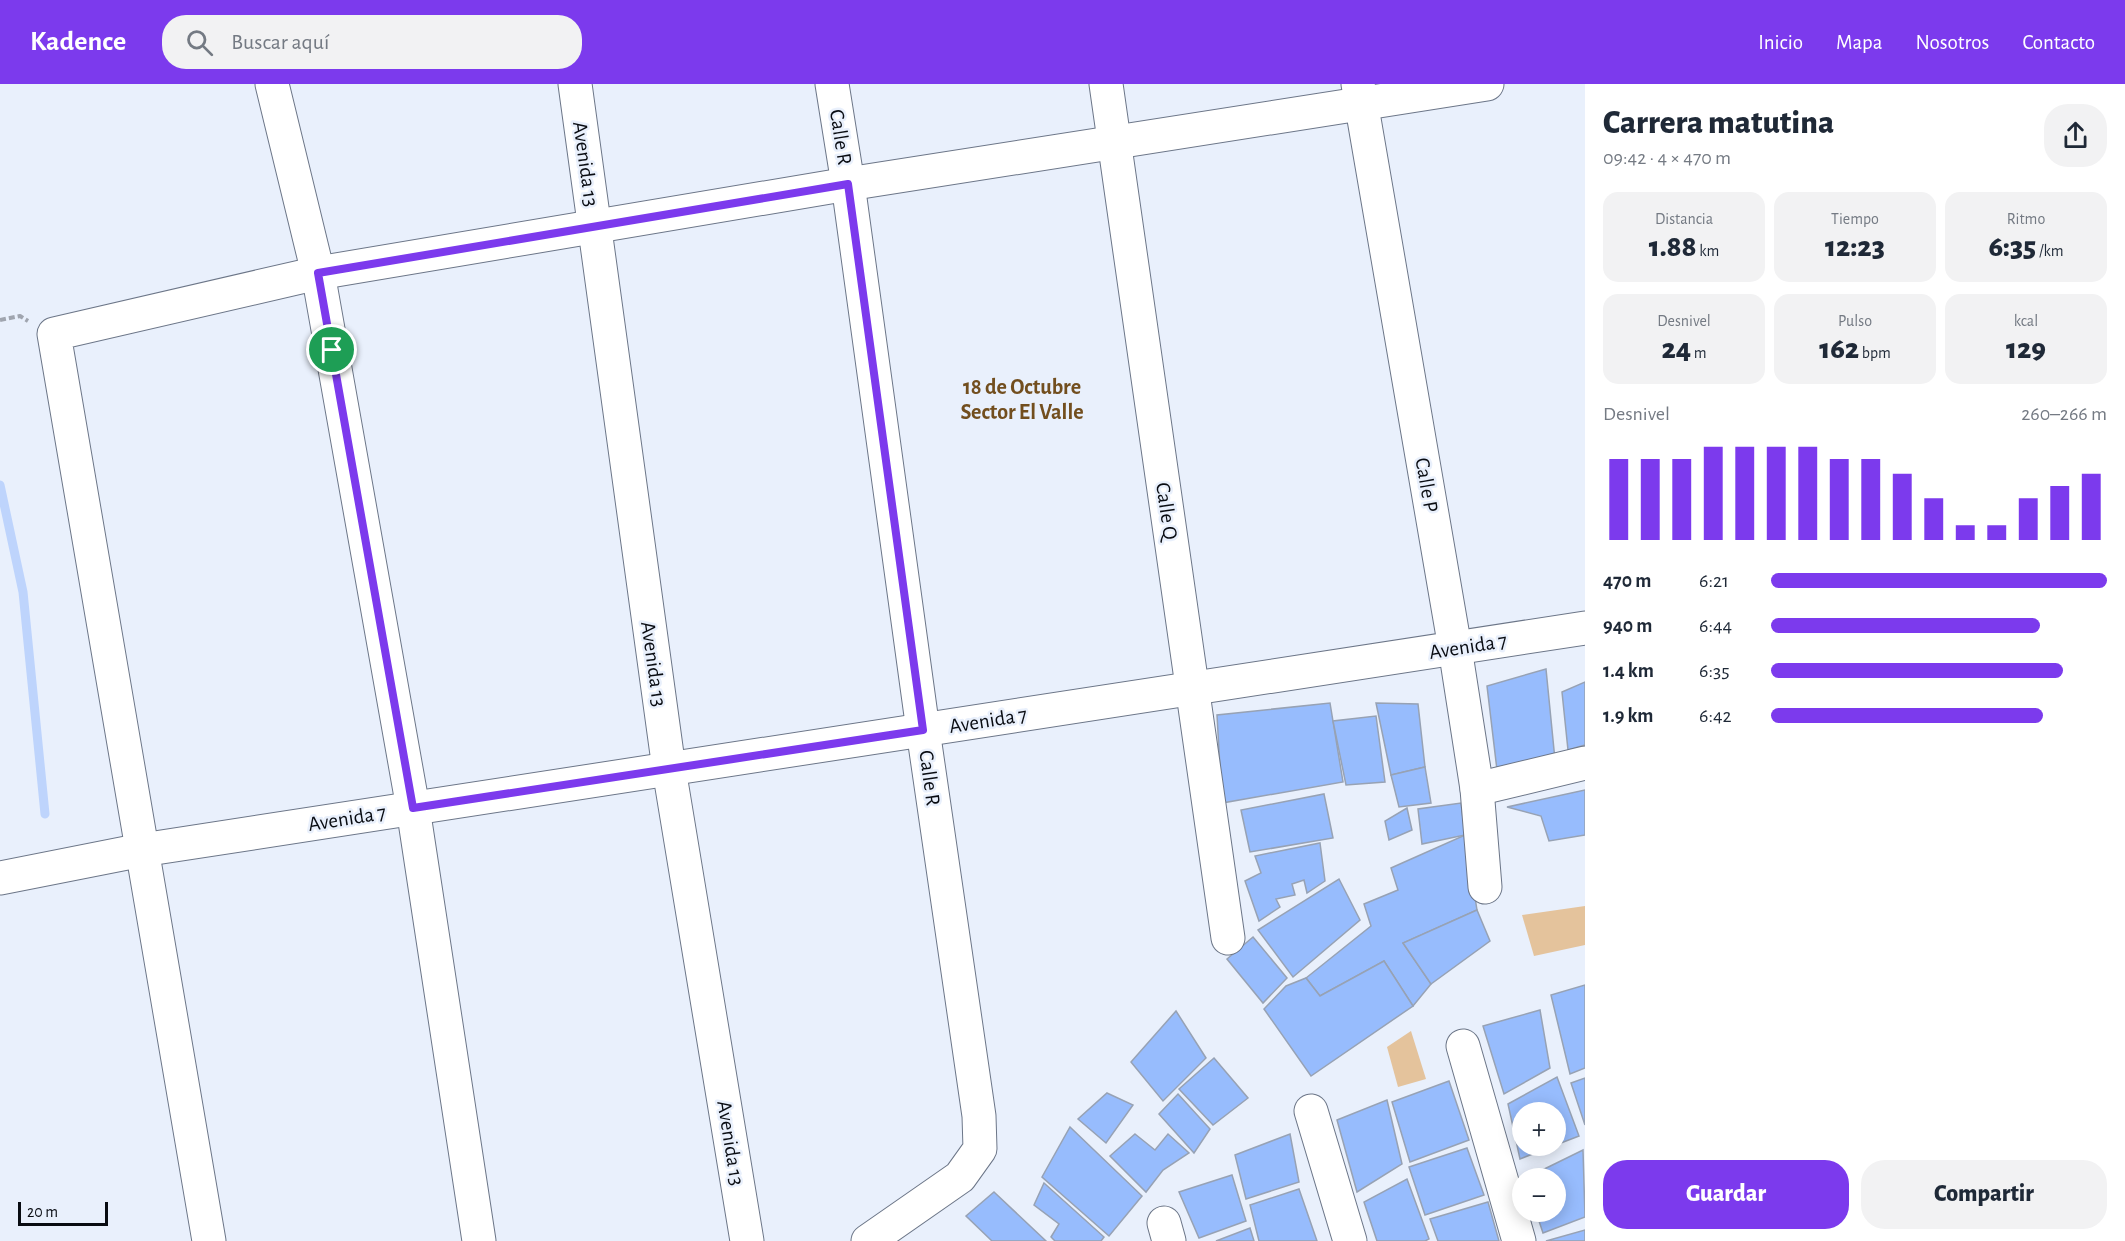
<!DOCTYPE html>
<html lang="es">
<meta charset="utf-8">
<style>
body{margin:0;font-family:"Alegreya Sans",sans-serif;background:#f2f2f3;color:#1f2937;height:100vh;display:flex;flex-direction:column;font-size:22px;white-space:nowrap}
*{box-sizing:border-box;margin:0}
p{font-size:20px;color:#747a83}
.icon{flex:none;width:33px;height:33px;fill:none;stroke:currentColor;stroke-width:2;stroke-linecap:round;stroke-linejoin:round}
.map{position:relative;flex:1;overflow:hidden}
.panel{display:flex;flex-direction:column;background:#fff;width:540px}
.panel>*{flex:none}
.buttons{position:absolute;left:1512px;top:1018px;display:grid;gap:12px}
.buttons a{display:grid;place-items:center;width:54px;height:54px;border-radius:50%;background:#fff;box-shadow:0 3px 15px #0003;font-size:30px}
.scale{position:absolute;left:18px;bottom:15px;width:90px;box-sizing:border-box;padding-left:6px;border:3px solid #090c12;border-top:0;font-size:16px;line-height:21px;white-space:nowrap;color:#090c12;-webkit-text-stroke:4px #e9f0fc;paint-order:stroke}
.pin{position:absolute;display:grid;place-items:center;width:51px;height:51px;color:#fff;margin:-26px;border:3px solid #fff;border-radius:50%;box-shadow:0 2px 6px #0007}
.round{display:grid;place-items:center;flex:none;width:63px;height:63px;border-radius:24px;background:#f2f2f3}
.overview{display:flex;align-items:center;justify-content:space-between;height:102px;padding:0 18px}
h1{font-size:33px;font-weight:800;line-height:45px}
.stats{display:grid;grid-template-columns:repeat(3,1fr);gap:9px;height:102px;padding:6px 18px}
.stats div{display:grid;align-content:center;border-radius:15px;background:#f2f2f3;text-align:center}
.stats b{font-size:30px;font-weight:800}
.stats small{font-size:16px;font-weight:400}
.stats p{font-size:16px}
.chart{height:168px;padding:12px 18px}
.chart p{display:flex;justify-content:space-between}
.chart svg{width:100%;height:108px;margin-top:6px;stroke:#7c3aed;stroke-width:6}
.action{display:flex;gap:12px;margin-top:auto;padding:12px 18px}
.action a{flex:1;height:69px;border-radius:24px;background:#7c3aed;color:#fff;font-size:24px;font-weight:800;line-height:69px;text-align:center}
.action a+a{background:#f2f2f3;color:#1f2937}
ul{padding:0 18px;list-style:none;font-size:20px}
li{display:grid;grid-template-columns:96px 72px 1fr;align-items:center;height:45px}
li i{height:15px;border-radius:8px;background:#7c3aed}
header{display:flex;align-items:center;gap:36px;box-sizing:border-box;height:84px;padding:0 30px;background:#7c3aed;color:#fff}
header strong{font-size:28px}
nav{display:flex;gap:33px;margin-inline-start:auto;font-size:21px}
.search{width:420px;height:54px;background:#f2f2f3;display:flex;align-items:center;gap:15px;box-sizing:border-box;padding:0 21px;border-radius:24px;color:#747a83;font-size:22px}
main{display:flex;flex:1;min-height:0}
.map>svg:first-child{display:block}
</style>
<header>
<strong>Kadence</strong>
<div class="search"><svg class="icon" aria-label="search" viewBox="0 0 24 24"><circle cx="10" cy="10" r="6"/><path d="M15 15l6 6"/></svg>Buscar aquí</div>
<nav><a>Inicio</a><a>Mapa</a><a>Nosotros</a><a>Contacto</a></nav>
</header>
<main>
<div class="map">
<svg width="1585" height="1157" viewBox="0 0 1585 1157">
<rect width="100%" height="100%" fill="#e9f0fc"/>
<g fill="#e4c39c">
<path d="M1585,822v39l-51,11 -12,-41z"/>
<path d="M1411,947l15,48 -28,8 -11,-40z"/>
</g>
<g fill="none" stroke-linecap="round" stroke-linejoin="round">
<path stroke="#bed4fc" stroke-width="9" d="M0,401l23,107 22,222"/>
</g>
<g fill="#97bcfd" stroke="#97a2b4" stroke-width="1.5">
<path d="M1546,585l9,91 -58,10 -10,-84z"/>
<path d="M1585,598v63l-17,5 -6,-58z"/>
<path d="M1330,619l13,79 -121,21 -5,-88z"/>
<path d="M1376,619l42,1 7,63 -34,8z"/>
<path d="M1376,632l9,66 -39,3 -13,-64z"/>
<path d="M1425,683l6,36 -32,4 -8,-32z"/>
<path d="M1585,706v45l-36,6 -8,-25 -34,-9z"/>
<path d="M1324,710l9,44 -83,14 -9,-42z"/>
<path d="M1461,719l4,32 -43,9 -4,-35z"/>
<path d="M1407,724l5,22 -23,10 -4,-19z"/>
<path d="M1465,751l12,75 -74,33 28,41 -18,22 -29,-45 -64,35 -14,-18 65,-52 -7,-22 34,-14 -7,-22z"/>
<path d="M1320,759l5,38 -18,12 -3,-13 -12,4 3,11 -19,4 4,8 -21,14 -14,-40 16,-8 -6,-17z"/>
<path d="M1339,795l21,41 -67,57 -35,-47z"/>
<path d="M1477,826l13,31 -59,43 -28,-41z"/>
<path d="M1253,853l34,41 -24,25 -36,-44z"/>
<path d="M1384,877l29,45 -102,70 -47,-67 22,-23 20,-8 14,18z"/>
<path d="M1585,901v83l-15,6 -19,-79z"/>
<path d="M1540,926l10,58 -46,26 -21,-68z"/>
<path d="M1176,927l30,47 -43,43 -32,-39z"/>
<path d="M1214,974l34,40 -35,27 -34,-36z"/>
<path d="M1557,993l22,59 -23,9v-32h-34v33h31l-33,13 -12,-55z"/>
<path d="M1585,994v47l-14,-42z"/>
<path d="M1449,997l20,59 -59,22 -18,-60z"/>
<path d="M1107,1009l26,12 -27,38 -28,-24z"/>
<path d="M1178,1010l32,35 -16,24 -35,-39z"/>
<path d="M1387,1016l15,64 -45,28 -20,-72z"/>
<path d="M1070,1043l72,69 -33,40 -67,-59z"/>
<path d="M1135,1050l20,16 13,-16 21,19 -26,17 -17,22 -36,-36z"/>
<path d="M1290,1050l9,48 -53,17 -11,-44z"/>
<path d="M1467,1064l17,47 -59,20 -16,-48z"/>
<path d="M1583,1066l2,67 -42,16 -7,-21h20v-33l-30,-1z"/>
<path d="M1232,1091l14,46 -47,17 -20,-46z"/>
<path d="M1407,1095l22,60 -4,2h-48l-13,-39z"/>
<path d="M1044,1099l60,54 -3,4h-46l-4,-4 8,-13 -25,-19z"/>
<path d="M1299,1105l18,52h-58l-9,-36z"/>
<path d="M994,1108l52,49h-54l-26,-25z"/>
<path d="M1488,1118l11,39h-61l-8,-22z"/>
<path d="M1250,1144l4,13h-38z"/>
<path d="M1585,1146v11h-39z"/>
</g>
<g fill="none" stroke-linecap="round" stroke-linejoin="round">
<g stroke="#6c7688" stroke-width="35">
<g id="minor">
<path d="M272,0l46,189 95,535 66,433"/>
<path d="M575,0l94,685 78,472"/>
<path d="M832,0l16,100 75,546 56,386 1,33 -20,28 -92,64"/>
<path d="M1106,0l122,854"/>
<path d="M1358,0l97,564 22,141 8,98"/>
<path d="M1477,705l108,-26"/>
<path d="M0,794l142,-28 1443,-222"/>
<path d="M1463,962l56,195"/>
<path d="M1311,1027l39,130"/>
<path d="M1164,1139l5,18"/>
<path d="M209,1157l-155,-907 264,-61 530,-89 639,-100"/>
</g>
</g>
<path stroke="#a0a5af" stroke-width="4" stroke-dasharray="6 3" stroke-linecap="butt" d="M0,236l20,-4 8,5"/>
<use href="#minor" stroke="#fff" stroke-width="33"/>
</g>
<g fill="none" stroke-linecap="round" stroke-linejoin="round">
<g stroke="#fff" stroke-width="12">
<path id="route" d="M848,100l75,546 -510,78 -95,-535z"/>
</g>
<use href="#route" stroke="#7c3aed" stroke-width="8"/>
</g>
<g text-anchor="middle" stroke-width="5" stroke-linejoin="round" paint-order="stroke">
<g font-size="21" fill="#090c12" stroke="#e9f0fc">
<text transform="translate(841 53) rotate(81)" y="7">Calle R</text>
<text transform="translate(586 80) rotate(82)" y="7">Avenida 13</text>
<text transform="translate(1427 401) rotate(80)" y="7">Calle P</text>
<text transform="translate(1167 427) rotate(82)" y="7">Calle Q</text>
<text transform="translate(1468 562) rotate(-9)" y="7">Avenida 7</text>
<text transform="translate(654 580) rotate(82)" y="7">Avenida 13</text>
<text transform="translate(988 636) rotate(-9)" y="7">Avenida 7</text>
<text transform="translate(930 694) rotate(82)" y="7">Calle R</text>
<text transform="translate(347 734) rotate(-9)" y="7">Avenida 7</text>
<text transform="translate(731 1059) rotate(81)" y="7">Avenida 13</text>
</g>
<g font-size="22" font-weight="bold" fill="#724e1e" stroke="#e9f0fc">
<text x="1022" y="310">18 de Octubre<tspan x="1022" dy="25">Sector El Valle</tspan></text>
</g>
</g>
</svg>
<div class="buttons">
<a>+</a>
<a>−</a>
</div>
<div class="scale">20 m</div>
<div class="pin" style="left:332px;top:266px;background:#1e9e55"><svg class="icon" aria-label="arrive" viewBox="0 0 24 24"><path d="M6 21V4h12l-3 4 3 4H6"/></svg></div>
</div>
<section class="panel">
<div class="overview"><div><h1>Carrera matutina</h1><p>09:42 · 4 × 470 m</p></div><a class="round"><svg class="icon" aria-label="share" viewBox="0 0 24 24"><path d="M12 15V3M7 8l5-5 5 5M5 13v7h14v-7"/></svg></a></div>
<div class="stats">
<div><p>Distancia</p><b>1.88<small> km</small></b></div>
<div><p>Tiempo</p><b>12:23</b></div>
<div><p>Ritmo</p><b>6:35<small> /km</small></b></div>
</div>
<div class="stats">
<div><p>Desnivel</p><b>24<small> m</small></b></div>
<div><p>Pulso</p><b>162<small> bpm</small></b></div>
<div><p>kcal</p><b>129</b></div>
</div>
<div class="chart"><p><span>Desnivel</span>260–266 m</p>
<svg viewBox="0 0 160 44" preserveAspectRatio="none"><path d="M5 44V11M15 44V11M25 44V11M35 44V6M45 44V6M55 44V6M65 44V6M75 44V11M85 44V11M95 44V17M105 44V27M115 44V38M125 44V38M135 44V27M145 44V22M155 44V17"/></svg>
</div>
<ul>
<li><b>470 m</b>6:21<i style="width:100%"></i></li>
<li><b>940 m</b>6:44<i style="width:80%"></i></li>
<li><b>1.4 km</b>6:35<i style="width:87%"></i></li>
<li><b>1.9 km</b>6:42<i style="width:81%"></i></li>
</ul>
<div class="action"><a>Guardar</a><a>Compartir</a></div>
</section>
</main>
